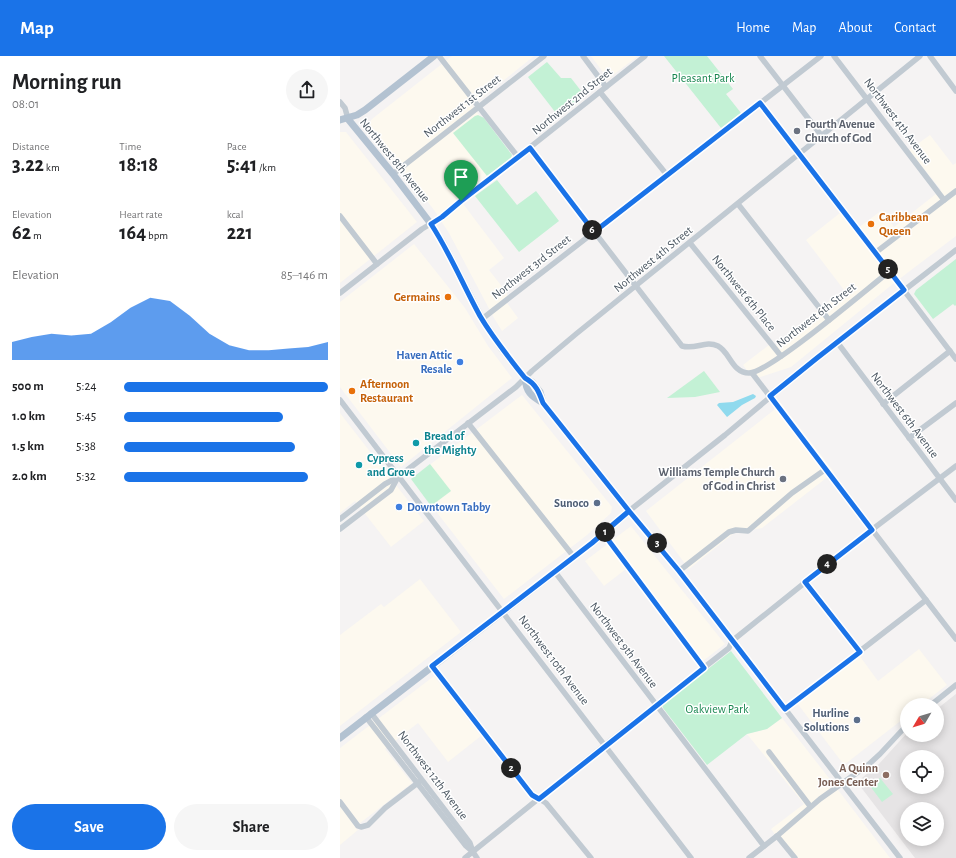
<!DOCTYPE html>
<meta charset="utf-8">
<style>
body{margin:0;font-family:"Alegreya Sans",sans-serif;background:#f6f6f6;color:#202124;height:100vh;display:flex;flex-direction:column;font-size:15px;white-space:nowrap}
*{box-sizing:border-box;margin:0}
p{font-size:13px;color:#757577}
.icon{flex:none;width:22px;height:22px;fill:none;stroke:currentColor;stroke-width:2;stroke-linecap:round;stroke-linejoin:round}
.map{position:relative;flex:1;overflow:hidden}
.drawer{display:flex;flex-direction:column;background:#fff;width:340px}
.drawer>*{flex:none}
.needle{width:26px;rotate:232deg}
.buttons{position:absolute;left:560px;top:642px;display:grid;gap:8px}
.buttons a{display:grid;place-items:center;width:44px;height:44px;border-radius:50%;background:#fff;box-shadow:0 2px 10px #0003;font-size:20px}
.pin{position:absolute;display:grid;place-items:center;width:34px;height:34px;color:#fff;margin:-41px -17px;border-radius:50% 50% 50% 0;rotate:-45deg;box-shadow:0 0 4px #0007}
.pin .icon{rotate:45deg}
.km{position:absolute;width:20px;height:20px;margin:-10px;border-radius:50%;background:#222;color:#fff;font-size:11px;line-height:20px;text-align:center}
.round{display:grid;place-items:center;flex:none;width:42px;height:42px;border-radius:21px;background:#f6f6f6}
.summary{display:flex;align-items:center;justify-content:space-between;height:68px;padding:0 12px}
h1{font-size:22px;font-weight:600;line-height:30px}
.figures{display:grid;grid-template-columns:repeat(3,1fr);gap:6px;height:68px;padding:4px 12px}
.figures div{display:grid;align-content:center}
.figures b{font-size:20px;font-weight:600}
.figures small{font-size:11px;font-weight:400}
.figures p{font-size:11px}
.chart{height:112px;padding:8px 12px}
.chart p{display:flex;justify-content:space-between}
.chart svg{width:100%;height:72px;margin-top:4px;fill:#1a73e8;opacity:.7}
.button{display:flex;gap:8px;margin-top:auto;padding:8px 12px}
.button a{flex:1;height:46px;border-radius:24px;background:#1a73e8;color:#fff;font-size:16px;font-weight:600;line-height:46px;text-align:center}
.button a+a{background:#f6f6f6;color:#202124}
ul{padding:0 12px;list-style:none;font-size:13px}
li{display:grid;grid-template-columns:64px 48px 1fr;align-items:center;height:30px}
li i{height:10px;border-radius:5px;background:#1a73e8}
header{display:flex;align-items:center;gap:24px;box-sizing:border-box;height:56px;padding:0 20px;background:#1a73e8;color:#fff}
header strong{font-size:19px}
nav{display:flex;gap:22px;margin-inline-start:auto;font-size:14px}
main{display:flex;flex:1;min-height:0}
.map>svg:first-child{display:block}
</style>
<header>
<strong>Map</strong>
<nav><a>Home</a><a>Map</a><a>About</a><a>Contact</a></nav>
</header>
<main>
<section class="drawer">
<div class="summary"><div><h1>Morning run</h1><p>08:01</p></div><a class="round"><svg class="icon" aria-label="share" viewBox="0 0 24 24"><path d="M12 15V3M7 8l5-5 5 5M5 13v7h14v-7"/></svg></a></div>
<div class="figures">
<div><p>Distance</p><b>3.22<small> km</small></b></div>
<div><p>Time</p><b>18:18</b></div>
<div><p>Pace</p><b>5:41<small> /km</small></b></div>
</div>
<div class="figures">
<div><p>Elevation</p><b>62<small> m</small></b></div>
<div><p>Heart rate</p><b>164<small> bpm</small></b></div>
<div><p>kcal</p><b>221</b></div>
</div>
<div class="chart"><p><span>Elevation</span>85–146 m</p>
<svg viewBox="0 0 160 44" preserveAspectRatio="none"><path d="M0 44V33L10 30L20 28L30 29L40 28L50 21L60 12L70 6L80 8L90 17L100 28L110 35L120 38L130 38L140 37L150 36L160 33V44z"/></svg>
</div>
<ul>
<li><b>500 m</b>5:24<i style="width:100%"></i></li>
<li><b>1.0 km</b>5:45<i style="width:78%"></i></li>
<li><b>1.5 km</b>5:38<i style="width:84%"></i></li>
<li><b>2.0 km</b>5:32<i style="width:90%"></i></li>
</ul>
<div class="button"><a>Save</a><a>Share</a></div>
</section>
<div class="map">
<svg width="616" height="802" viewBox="0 0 616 802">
<rect width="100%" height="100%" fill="#f5f3f3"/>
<g fill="#fdf9ef">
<path d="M112,0h82l-62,50 39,50 -50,40 3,9 40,53 -15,12 18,23v10l11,15 -16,13 -8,-13 -45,-85 -15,-23 -65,-84 1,-4 2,-3z"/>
<path d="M251,0h47l-30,23z"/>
<path d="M0,76h6l71,90 -77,61z"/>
<path d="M590,79l23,30 3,-2v73l-62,47 -103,84 -37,12 -11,-14 26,-20 5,2 28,-21 -2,-2 44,-34 -38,-50 34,-27 14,18 28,-21 12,17 47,-37 -32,-40z"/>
<path d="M74,188l51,64 23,38 24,32 -111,89 -61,-80v-85z"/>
<path d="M182,339l90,112 -1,6 -24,22 -83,64 -93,-120z"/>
<path d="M436,341l58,75 -72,56 -28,5 -45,36 -43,-58 128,-101z"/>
<path d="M0,357l84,108 -33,26 -36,-46 -15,12z"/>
<path d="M291,470l94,118 -22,17 -73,-95 -26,20 -19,-25z"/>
<path d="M80,523l41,53 -121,94v-91l41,-31 3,3z"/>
<path d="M579,593l28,36 -26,20h-14v11l-63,49 -47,-62 62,-48 19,26z"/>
<path d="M94,620l47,60 -33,26 -30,-39 -33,26 27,34 -57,44 3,3 -18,15v-97z"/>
<path d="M442,662l50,64 58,76h-97l-22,-29 33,-25 -57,-70 20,-5z"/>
</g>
<path fill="#e6e4e5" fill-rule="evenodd" d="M616,638v164h-41l-58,-76 22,-18 28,-31v2h30v-26zM567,701h30v30h-30zM567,753h30v30h-30z"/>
<g fill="#c3f1d5">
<path d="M324,0h43l26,33 -7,5 15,19 -20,15z"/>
<path d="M207,6l14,16h10l14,18 -26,21 -31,-40z"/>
<path d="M138,59l6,3 28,37 -1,3 -24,18 -34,-43 22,-17z"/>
<path d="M157,124l20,25 19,-14 23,30 -40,31 -44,-56z"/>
<path d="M616,203v46l-1,1 -2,-2 -20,15 -19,-25 2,-4z"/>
<path d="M364,315l16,21 -25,5 -28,1z"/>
<path d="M90,408l21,27 -20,15 -20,-27z"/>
<path d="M391,595l51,67 -15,11 -20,5 -40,31 -44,-57 -1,-3z"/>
<path d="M540,722l13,16 -11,8 -12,-16z"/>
</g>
<path fill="#90daee" d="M413,338l3,2 -1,2 -13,7 -15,12 -10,-12 2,-2 14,-1z"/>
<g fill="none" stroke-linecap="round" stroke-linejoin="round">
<g stroke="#c1cad2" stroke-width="5.5">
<path d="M99,0l79,101"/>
<path d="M243,0l23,31"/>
<path d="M420,0l61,79"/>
<path d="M494,0l110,144"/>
<path d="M590,0l26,35"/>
<path d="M260,36l67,83"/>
<path d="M0,46l5,6 3,11"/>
<path d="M420,47l99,128 97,128"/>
<path d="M190,92l152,198c14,4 23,-6 36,0 12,6 14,27 31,27 20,0 119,-85 141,-102"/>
<path d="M53,118l151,-118"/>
<path d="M398,148l91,116"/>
<path d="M0,160l37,48"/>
<path d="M350,187l91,113"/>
<path d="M535,197l81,-62"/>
<path d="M0,237l82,-64 20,-12 203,-161"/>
<path d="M142,263l339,-263"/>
<path d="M497,286l119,158"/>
<path d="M412,317l204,266"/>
<path d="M0,344l351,458"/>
<path d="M543,348l67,-53"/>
<path d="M128,367l106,134"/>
<path d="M569,382l47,-35"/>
<path d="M0,463l45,-35 13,-7 118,-90 16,-16 44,-37 344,-278"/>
<path d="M0,473l51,-39 7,-13"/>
<path d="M263,477l101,135"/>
<path d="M339,515l50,-39 7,-2 12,1 44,-38 34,-24"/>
<path d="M215,516l209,274"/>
<path d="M465,526l55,70"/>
<path d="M93,610l100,129 13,8 45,55"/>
<path d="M591,649l25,-20"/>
<path d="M445,653l141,-109"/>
<path d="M31,657l99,130 3,9 4,6"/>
<path d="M26,661l100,129 7,6"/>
<path d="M429,696l41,54"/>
<path d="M0,746l18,24 3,1 7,-2 17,-17 34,-26"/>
<path d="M437,780l18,22"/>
<path d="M125,802l140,-113 124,-97 3,-7 121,-97 103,-78"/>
<path d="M409,802l28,-22 43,-37 48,-34 12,-11 27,-29"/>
<path d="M560,802l-209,-271 -62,-76 96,-76 92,-77 139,-108"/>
</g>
<g stroke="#b3c2d1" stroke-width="7">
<path d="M8,63l45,55 38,50 12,19 39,76 20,30 23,29 7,4 8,10 3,11"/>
<path d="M0,64l17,-5 8,-5 69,-54"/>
<path d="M0,682l252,-195 37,-32 -86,-108c-12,-7 -17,-11 -18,-25"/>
</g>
</g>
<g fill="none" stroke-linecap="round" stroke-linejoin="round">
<g stroke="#fff" stroke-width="8">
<path id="route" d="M121,145l-19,16 -11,7c19,29 32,61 49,92 13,22 29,42 45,62 11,6 14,14 18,25l86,108 -26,22 101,135 -165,131 -7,-4 -100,-129 160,-123 37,-32 50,60 106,138 75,-57 -55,-70 67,-52 -102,-134 47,-38 87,-68 -144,-187 -166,129 -64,-84 -69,53"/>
</g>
<use href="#route" stroke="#1a73e8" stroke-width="5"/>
</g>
<g fill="#6b7280" stroke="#fff" stroke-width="1.5">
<circle cx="457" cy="75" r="4"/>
<circle cx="443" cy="423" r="4"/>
</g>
<g fill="#e8710a" stroke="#fff" stroke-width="1.5">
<circle cx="531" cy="168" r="4"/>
<circle cx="108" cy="241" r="4"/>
<circle cx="12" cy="335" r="4"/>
</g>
<g fill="#3f7fe0" stroke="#fff" stroke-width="1.5">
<circle cx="120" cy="306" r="4"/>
<circle cx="59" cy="451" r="4"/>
</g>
<g fill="#0f9aa8" stroke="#fff" stroke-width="1.5">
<circle cx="76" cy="387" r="4"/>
<circle cx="19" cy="409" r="4"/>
</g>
<g fill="#5c6f8a" stroke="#fff" stroke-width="1.5">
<circle cx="257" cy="447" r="4"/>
<circle cx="517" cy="664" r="4"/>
</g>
<circle fill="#8d6e63" stroke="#fff" stroke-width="1.5" cx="546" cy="719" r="4"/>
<g text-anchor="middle" stroke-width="3" stroke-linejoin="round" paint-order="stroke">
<g font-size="12" fill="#17864f" stroke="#fff">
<text x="363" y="26">Pleasant Park</text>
<text x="377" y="657">Oakview Park</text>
</g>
<g font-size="12" fill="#4a5661" stroke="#fff">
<text transform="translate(232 45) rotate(-39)" y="4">Northwest 2nd Street</text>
<text transform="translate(122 50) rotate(-38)" y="4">Northwest 1st Street</text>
<text transform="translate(558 65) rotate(53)" y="4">Northwest 4th Avenue</text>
<text transform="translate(55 104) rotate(51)" y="4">Northwest 8th Avenue</text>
<text transform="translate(313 203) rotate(-39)" y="4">Northwest 4th Street</text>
<text transform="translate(191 211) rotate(-38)" y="4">Northwest 3rd Street</text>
<text transform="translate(404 237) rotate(51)" y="4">Northwest 6th Place</text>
<text transform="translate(476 259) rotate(-38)" y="4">Northwest 6th Street</text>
<text transform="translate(565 359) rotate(53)" y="4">Northwest 6th Avenue</text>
<text transform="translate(284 589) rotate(53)" y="4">Northwest 9th Avenue</text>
<text transform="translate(214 604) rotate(53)" y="4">Northwest 10th Avenue</text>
<text transform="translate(93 719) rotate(53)" y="4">Northwest 12th Avenue</text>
</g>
<g font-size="12" font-weight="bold" fill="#5b616d" stroke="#fff" text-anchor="start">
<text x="465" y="72">Fourth Avenue<tspan x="465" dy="14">Church of God</tspan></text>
<text x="435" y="420" text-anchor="end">Williams Temple Church<tspan x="435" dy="14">of God in Christ</tspan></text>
</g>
<g font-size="12" font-weight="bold" fill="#c56008" stroke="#fff" text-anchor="start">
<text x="539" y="165">Caribbean<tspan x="539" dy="14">Queen</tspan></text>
<text x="100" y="245" text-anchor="end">Germains</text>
<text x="20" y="332">Afternoon<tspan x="20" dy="14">Restaurant</tspan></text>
</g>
<g font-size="12" font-weight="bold" fill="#366cbe" stroke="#fff" text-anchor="end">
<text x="112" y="303">Haven Attic<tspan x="112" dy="14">Resale</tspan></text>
<text x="67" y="455" text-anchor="start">Downtown Tabby</text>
</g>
<g font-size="12" font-weight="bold" fill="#0d838f" stroke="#fff" text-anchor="start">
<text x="84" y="384">Bread of<tspan x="84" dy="14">the Mighty</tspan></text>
<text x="27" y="406">Cypress<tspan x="27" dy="14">and Grove</tspan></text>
</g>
<g font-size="12" font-weight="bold" fill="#4e5e75" stroke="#fff" text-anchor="end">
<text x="249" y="451">Sunoco</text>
<text x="509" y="661">Hurline<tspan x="509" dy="14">Solutions</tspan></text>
</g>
<g font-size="12" font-weight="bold" fill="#785e54" stroke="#fff" text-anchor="end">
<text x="538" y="716">A Quinn<tspan x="538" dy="14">Jones Center</tspan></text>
</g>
</g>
</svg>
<div class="buttons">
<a><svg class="needle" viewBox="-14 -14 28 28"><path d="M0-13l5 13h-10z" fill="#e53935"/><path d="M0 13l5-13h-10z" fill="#757577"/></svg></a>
<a><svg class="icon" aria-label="locate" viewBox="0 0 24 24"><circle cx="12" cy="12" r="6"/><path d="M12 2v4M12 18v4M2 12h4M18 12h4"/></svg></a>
<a><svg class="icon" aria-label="layers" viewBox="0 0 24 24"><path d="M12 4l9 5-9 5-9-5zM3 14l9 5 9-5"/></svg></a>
</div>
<div class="pin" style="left:121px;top:145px;background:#1e9e55"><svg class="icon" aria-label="arrive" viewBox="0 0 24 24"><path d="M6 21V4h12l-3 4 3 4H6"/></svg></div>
<b class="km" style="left:265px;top:476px">1</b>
<b class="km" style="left:171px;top:712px">2</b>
<b class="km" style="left:317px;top:487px">3</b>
<b class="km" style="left:487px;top:508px">4</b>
<b class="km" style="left:548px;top:213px">5</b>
<b class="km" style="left:252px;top:174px">6</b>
</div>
</main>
